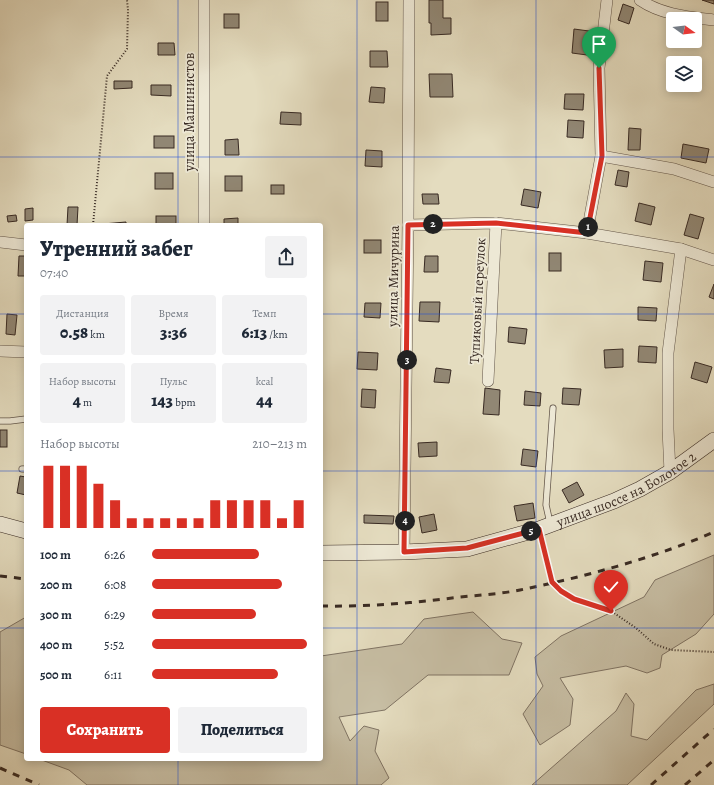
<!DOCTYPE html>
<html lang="ru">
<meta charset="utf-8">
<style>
body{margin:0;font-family:Alegreya,serif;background:#f2f2f3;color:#1f2937;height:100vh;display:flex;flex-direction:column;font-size:15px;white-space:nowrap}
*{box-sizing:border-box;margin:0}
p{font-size:13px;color:#747a83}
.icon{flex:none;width:22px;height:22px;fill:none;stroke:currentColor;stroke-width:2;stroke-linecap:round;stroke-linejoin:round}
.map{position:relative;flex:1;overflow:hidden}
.drawer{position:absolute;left:24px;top:223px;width:299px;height:538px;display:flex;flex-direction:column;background:#fff;border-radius:4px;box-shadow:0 2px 10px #0003}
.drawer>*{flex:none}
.needle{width:26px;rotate:104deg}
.buttons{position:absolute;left:666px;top:12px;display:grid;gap:8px}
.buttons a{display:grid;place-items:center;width:36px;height:36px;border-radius:4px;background:#fff;box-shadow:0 2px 10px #0003;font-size:20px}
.pin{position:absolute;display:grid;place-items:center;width:34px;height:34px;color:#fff;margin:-41px -17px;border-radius:50% 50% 50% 0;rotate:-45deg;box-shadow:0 0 4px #0007}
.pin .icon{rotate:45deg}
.km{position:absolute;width:20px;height:20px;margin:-10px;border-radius:50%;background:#222;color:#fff;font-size:11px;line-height:20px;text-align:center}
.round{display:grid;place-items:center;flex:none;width:42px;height:42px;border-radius:4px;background:#f2f2f3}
.overview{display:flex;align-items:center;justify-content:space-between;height:68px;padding:0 16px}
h1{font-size:22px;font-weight:800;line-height:30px}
.stats{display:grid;grid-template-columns:repeat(3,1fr);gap:6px;height:68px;padding:4px 16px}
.stats div{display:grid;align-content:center;border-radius:4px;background:#f2f2f3;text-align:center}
.stats b{font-size:17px;font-weight:800}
.stats small{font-size:11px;font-weight:400}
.stats p{font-size:11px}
.chart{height:112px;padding:8px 16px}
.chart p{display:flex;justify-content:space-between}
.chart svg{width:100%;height:72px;margin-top:4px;stroke:#d93025;stroke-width:6}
.button{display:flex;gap:8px;margin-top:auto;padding:8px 16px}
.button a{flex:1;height:46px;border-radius:4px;background:#d93025;color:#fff;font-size:16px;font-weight:800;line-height:46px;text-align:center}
.button a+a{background:#f2f2f3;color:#1f2937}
ul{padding:0 16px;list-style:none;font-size:13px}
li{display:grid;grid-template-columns:64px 48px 1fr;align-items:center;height:30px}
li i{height:10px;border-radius:5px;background:#d93025}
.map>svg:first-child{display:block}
</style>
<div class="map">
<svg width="714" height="785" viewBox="0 0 714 785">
<rect width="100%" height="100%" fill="#e4dcbf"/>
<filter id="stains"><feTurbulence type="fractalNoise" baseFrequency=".005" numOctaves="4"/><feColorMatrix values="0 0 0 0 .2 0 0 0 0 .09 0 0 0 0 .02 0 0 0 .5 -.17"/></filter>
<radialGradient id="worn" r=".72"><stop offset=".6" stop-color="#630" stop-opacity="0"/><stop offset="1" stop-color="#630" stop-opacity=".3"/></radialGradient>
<g fill="#c7bea4" stroke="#807464">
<path d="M714,555v59l-18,20 -34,21 -2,13 -13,5 -21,-7 -66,12 13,21 -3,26 -30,20 -17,-31 20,-28 -6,-12 -2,-17 26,-21 83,-39 11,-17z"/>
<path d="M473,612l29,27 20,4 -13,32h-81l-43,35 -46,7 11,24 14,-15 15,4 -4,21 14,27 -8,7h-294l-18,-15 -30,-11h282v-103l81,-12 22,-25z"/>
<path d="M26,617v137l-26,-9v-113z"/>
<path d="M714,684v20l-87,81h-95l84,-74 10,-18 8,11 -3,32 16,4 49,-50z"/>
</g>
<g fill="#918774" stroke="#382a23">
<path d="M429,0h14v18h8v16l-20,1v-12h-2z"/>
<path d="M702,0h12v4z"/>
<rect x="376" y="2" width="12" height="19"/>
<path d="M623,4l11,4 -5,16 -11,-4z"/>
<rect x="224" y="14" width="15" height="14"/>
<path d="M574,29l15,2 -2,24 -15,-2z"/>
<path d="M158,43h16l1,12h-17z"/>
<path d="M370,51h17l1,16h-18z"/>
<path d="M429,74h23l1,23h-23z"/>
<path d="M114,81h18v7l-18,1z"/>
<path d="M151,85h20v11l-20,-1z"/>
<path d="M371,87l14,1 -1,15 -15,-1z"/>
<path d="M565,94h19l-1,16 -19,-1z"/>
<path d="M281,112l20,1v12l-21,-1z"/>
<path d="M568,120l16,1 -1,17 -16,-1z"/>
<path d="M629,128l12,1 -1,21h-12z"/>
<rect x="154" y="136" width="20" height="12"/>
<path d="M238,139l1,16h-14v-15z"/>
<path d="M683,144l26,5 -3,14 -25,-5z"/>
<path d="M366,150l16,1v16l-17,-1z"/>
<path d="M618,170l11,2 -2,15 -12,-2z"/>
<rect x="155" y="173" width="18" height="16"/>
<rect x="225" y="176" width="17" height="15"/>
<rect x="271" y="185" width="13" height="9"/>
<path d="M524,189l17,3 -3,16 -17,-3z"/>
<path d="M422,194h16l1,10h-16z"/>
<path d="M639,203l16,4 -4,18 -16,-4z"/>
<path d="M68,207h10l-1,18h-10z"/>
<path d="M33,208v12l-8,1v-12z"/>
<path d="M690,214l14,4 -6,21 -14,-4z"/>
<path d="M16,215l1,6 -9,1 -1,-6z"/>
<rect x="156" y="216" width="20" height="9"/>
<path d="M238,218v7h-14v-6z"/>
<path d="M126,222v3h-23v-1z"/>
<rect x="364" y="240" width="17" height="13"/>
<rect x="549" y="253" width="12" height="18"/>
<path d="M19,256h7v20h-8z"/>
<path d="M425,256h13v16h-14z"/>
<path d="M645,261l18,2 -2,19 -18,-2z"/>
<path d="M714,284v15l-5,-2z"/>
<path d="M420,302h20l-1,20 -20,-1z"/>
<path d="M365,303h16l-1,15 -16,-1z"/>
<path d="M638,307l19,1 -1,13 -18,-1z"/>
<path d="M7,314l10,1 -2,20 -9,-1z"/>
<path d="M509,327l18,2 -2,15 -17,-2z"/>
<path d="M639,346l18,1 -1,16 -18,-1z"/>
<path d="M623,349v18l-18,1 -1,-18z"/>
<path d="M358,352l20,1 -1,17 -20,-1z"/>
<path d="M695,362l17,5 -5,16 -16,-5z"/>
<path d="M436,368l15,2 -2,13 -15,-1z"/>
<path d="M485,388l15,2 -1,25 -16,-1z"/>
<path d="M563,388l18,1 -2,16 -17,-1z"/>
<path d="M362,389l14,1 -1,18 -14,-1z"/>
<path d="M525,391l16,2 -1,13 -16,-1z"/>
<rect x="0" y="430" width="7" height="17"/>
<path d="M437,442v14l-18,1 -1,-14z"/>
<path d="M523,449l15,2 -2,16 -15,-2z"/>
<path d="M20,476l6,1v18l-9,-2z"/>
<path d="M577,482l7,13 -15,8 -7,-13z"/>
<path d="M533,503l2,15 -18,3 -3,-15z"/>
<path d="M434,514l3,16 -15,3 -3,-16z"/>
<path d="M364,515l30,1 -1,8 -29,-1z"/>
</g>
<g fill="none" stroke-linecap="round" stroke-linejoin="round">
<g stroke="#63564a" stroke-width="7">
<g id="lane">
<path d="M0,421h10l16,-2"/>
<path d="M22,469h4"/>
<path d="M550,523l-4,-18 7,-97"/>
</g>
</g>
<g stroke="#63564a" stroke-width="12">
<g id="street">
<path d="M640,0c22,15 49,17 74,20"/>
<path d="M601,156l73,13 40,13"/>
<path d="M204,225v-225"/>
<path d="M408,225l88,-2 91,10 94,16 33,11"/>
<path d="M587,233l14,-77 -2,-88 8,-68"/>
<path d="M0,242l26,3"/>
<path d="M0,351l26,1"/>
<path d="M488,381l8,-158"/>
<path d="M670,472l-2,-43v-76l13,-104"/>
<path d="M404,552l4,-327 1,-225"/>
</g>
</g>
<g stroke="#382a23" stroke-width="16">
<g id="secondary">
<path d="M0,524l26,7"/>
<path id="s1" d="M321,553l83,-1 63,-3 72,-20 75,-28 26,-12 30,-17 44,-32"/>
</g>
</g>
<g stroke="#382a23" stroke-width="2" stroke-dasharray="1 2" stroke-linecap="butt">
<path d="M93,225l14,-149 20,-27 1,-39 -1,-10"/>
<path d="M542,540l10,42 9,9 13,8 37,12 25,17 18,16 17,6 43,2"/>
</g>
<use href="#lane" stroke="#ede8d5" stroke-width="5.5"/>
<use href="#street" stroke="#ede8d5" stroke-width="11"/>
<use href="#secondary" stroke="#ede8d5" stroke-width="15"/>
<g stroke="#382a23" stroke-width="3" stroke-dasharray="7 7" stroke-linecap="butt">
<path d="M0,576l26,3"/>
<path d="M321,606c46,1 93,-3 139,-9 20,-2 40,-3 60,-7 64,-13 134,-32 194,-58"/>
<path d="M0,768l39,17"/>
<path d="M651,785l63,-56"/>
<path d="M685,785l29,-25"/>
</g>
</g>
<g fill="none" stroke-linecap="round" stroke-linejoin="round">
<g stroke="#fff" stroke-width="8">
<path id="route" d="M599,68l3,88 -15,77 -91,-10 -88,2 -4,327 63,-4 72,-19 13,53 9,9 13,8 37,12"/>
</g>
<use href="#route" stroke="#d93025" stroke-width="5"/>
</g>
<path fill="none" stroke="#1d4ed8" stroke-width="1" stroke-opacity="0.55" d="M178,0v225M357,0v785M536,0v785M0,157h714M0,314h26M321,314h393M0,471h26M321,471h393M0,628h26M321,628h393M178,759v26"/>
<g text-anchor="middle" stroke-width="3.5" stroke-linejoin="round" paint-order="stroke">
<g font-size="14" fill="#382a23" stroke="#ede8d5">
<text transform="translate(189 112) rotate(-90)" y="5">улица Машинистов</text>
<text transform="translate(393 276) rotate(-89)" y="5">улица Мичурина</text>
<text transform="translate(477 301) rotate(-87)" y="5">Тупиковый переулок</text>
<text dy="5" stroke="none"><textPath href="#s1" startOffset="317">улица шоссе на Бологое 2</textPath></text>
</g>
</g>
<rect width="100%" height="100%" filter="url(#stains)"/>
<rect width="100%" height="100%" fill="url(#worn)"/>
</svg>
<div class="buttons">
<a><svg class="needle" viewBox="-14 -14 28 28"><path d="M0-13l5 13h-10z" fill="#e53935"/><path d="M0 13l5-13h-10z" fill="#747a83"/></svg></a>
<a><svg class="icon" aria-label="layers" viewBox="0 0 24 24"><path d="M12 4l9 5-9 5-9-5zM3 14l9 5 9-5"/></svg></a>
</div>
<div class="pin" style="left:599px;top:68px;background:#1e9e55"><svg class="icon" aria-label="arrive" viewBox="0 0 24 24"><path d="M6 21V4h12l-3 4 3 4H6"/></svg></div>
<div class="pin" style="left:611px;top:611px;background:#d93025"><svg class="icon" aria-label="check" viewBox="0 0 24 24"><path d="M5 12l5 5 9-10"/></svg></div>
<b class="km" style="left:588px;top:227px">1</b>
<b class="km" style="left:433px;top:224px">2</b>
<b class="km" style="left:407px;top:360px">3</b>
<b class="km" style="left:405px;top:521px">4</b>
<b class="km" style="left:531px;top:531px">5</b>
<section class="drawer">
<div class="overview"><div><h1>Утренний забег</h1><p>07:40</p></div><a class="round"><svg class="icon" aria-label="share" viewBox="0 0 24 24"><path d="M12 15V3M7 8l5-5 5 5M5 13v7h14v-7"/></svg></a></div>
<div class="stats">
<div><p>Дистанция</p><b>0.58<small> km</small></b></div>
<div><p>Время</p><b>3:36</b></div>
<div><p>Темп</p><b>6:13<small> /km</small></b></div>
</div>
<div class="stats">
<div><p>Набор высоты</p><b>4<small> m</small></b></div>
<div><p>Пульс</p><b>143<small> bpm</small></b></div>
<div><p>kcal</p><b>44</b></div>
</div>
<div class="chart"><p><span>Набор высоты</span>210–213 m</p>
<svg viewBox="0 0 160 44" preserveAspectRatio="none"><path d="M5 44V6M15 44V6M25 44V6M35 44V17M45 44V27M55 44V38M65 44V38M75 44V38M85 44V38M95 44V38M105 44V27M115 44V27M125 44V27M135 44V27M145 44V38M155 44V27"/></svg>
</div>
<ul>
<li><b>100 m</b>6:26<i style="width:69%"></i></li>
<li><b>200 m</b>6:08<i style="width:84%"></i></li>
<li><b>300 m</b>6:29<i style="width:67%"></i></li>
<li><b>400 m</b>5:52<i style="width:100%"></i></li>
<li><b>500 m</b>6:11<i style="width:81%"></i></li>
</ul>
<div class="button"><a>Сохранить</a><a>Поделиться</a></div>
</section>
</div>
